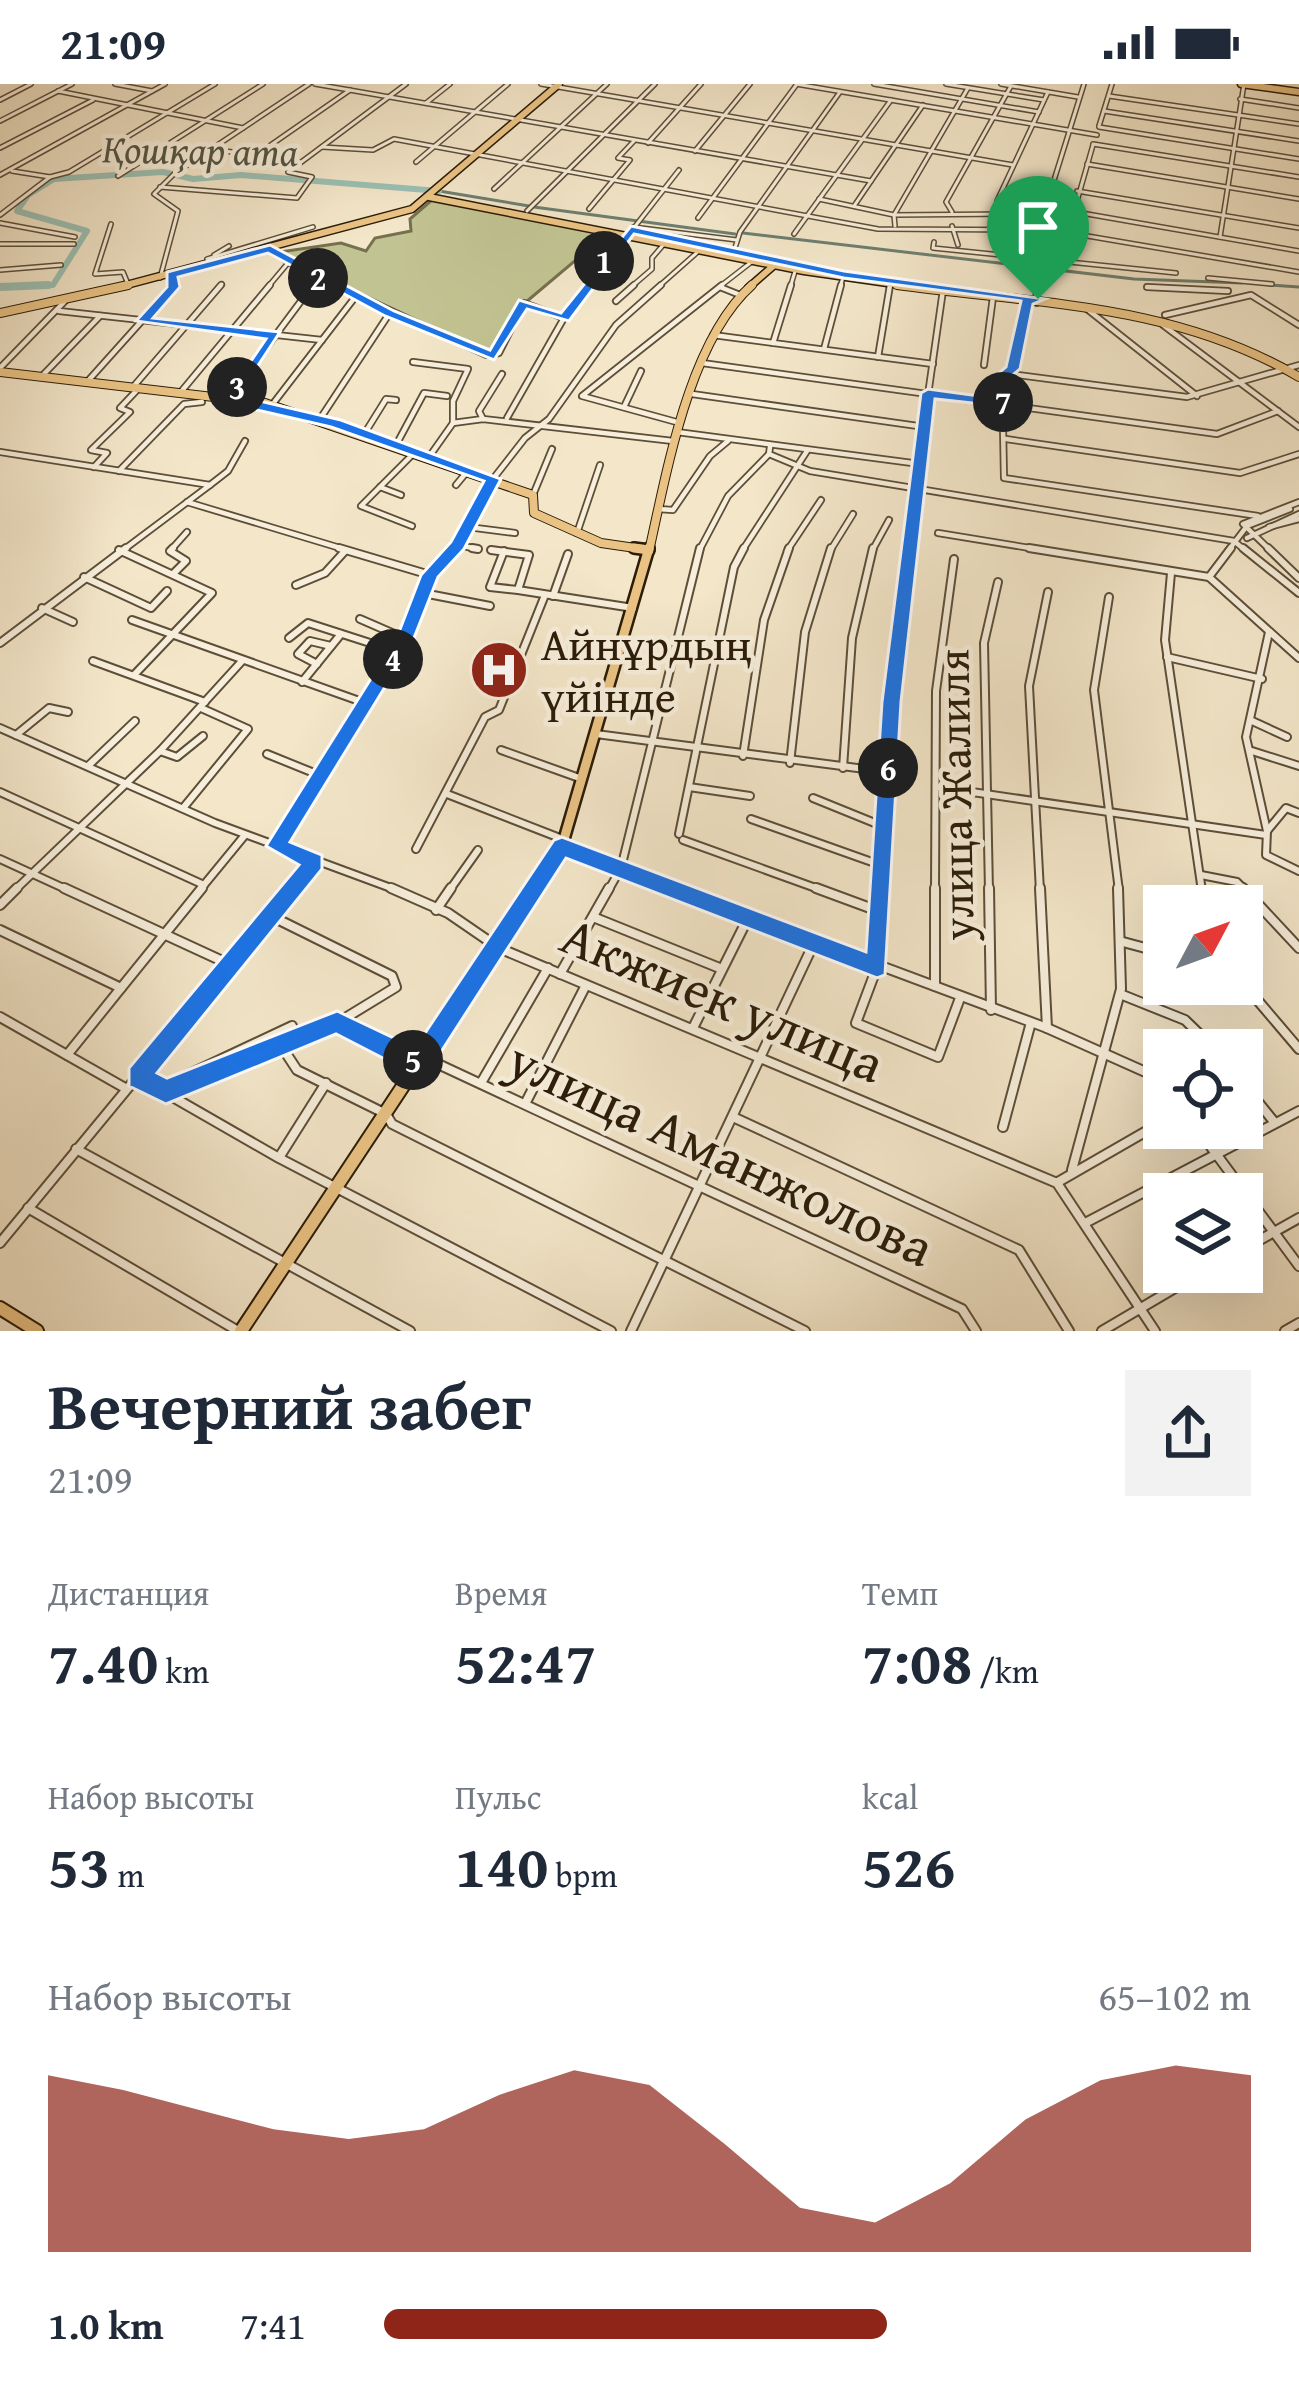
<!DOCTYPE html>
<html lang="ru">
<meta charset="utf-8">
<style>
body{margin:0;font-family:"Gentium Book Plus",serif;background:#f2f2f3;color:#1f2937;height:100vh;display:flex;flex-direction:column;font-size:45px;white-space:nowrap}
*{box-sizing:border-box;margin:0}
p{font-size:39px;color:#747a83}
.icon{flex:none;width:66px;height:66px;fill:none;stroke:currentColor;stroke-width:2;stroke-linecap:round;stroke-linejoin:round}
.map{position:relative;height:1247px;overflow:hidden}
.drawer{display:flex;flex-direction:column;background:#fff;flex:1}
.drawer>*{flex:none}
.needle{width:78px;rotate:49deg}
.controls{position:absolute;left:1143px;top:801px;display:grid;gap:24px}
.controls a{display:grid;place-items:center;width:120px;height:120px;border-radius:0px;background:#fff;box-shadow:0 12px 48px #0002;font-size:60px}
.pin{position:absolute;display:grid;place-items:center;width:102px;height:102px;color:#fff;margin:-123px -51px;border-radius:50% 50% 50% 0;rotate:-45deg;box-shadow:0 0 12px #0007}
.pin .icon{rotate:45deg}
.km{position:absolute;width:60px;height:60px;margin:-30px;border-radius:50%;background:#222;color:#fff;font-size:33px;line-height:60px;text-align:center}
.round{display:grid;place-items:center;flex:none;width:126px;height:126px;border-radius:0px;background:#f2f2f3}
.overview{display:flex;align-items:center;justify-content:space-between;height:204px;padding:0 48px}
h1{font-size:66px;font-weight:800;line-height:90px}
.figures{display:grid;grid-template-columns:repeat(3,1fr);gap:18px;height:204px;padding:12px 48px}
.figures div{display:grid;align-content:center}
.figures b{font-size:60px;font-weight:800}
.figures small{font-size:33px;font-weight:400}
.figures p{font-size:33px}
.chart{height:336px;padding:24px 48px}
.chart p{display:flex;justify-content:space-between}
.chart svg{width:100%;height:216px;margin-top:12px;fill:#8f2418;opacity:.7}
ul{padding:0 48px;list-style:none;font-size:39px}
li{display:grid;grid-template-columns:192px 144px 1fr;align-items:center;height:90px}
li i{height:30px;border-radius:15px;background:#8f2418}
.status{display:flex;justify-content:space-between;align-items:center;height:84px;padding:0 60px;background:#fff;direction:ltr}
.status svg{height:33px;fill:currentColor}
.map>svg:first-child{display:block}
</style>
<div class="status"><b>21:09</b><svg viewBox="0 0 49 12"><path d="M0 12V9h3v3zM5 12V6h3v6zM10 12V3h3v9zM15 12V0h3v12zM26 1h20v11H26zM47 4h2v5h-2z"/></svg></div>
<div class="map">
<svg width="1299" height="1247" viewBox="0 0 1299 1247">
<rect width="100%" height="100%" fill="#f3e6c9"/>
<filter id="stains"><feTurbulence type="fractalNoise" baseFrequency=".00167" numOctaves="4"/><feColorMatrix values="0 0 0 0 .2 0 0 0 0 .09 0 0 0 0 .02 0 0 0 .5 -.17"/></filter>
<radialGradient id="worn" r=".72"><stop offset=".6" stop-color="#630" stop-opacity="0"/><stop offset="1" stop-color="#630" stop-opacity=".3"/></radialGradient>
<path fill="#c2c392" stroke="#76704d" stroke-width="3" d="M433,115l175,34 -88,74 -21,46 -13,2 -97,-41 -116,-61 68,-10 25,8 9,-13 36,-7 -1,-12z"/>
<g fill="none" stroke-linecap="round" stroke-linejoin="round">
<g stroke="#6e7e6f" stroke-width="3">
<path d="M439,107l90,15"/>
<path d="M534,123l201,27"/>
<path d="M743,149l391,46 108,4"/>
<path d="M1269,201l30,2"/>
</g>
<path stroke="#9bc0b3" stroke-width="6" d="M0,203l53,-2 34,-54 -70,-20 11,-16 26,-16 109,-7 30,7 48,-4 198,16"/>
<path stroke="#9bc0b3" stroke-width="8" d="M0,203l48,-2"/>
<g stroke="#5d4e38" stroke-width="6">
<g id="minor-far3">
<path d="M115,0l37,7"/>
<path d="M315,0l556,97"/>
<path d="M541,0l472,81"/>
<path d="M796,0l301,51"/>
<path d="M874,0l165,28"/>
<path d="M946,0l98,16"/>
<path d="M1001,0l77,13"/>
<path d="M58,7l185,37"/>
<path d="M1109,12l190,28"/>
<path d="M1240,15l59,9"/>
<path d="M0,16l31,-16"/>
<path d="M426,19l24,-19"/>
<path d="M1104,27l195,30"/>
<path d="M0,37l72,-37"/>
<path d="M1099,42l13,-42"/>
<path d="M1099,43l200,32"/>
<path d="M648,59l53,-59"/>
<path d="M1093,60l206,33"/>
<path d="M322,63l51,3 21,-11 484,90 160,1"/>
<path d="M0,64l93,-48"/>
<path d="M265,65l85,-59"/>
<path d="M214,66l37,4"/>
<path d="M695,67l55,-67"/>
<path d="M416,78l92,-78"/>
<path d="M1087,80l212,35"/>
<path d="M12,87l38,6"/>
<path d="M0,91l165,-91"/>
<path d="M118,92l145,-92"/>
<path d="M160,103l137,11 15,-21 -24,-5 118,-88"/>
<path d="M494,105l113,-105"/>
<path d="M1077,107l222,37"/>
<path d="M819,115l75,16 116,-1"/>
<path d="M854,122l69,-101"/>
<path d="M589,125l41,-49 -12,-2 16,-17"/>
<path d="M527,127l128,-127"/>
<path d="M1070,127l229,40"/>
<path d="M952,128l-6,-10 65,-116"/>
<path d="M0,131l50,-38 19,-5 146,-88"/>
<path d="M698,134l99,-134"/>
<path d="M0,139l75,14"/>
<path d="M111,140l-16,50 28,-2 5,12"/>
<path d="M895,142l-1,-11 74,-127"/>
<path d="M952,142l6,19"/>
<path d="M1000,142l4,22"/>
<path d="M633,143l104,13"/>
<path d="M1016,143l-11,-25 -8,-1 51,-109"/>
<path d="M1064,148l235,40"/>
<path d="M794,150l97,-134"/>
<path d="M1220,153l24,-153"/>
<path d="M934,158l-1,6 243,25"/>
<path d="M0,160h74"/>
<path d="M268,163l20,16 54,25"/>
<path d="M734,167l6,-19 100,-140"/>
<path d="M214,171l15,-9"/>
<path d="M207,175l106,-32"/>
<path d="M1059,180l34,-119"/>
<path d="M0,186l61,-5"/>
<path d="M171,191l2,13"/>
<path d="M160,194l18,-67 -24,-17 20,-20 135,-90"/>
<path d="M1208,194l64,6"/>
<path d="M1147,203l24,1"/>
<path d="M218,204l4,-4"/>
<path d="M267,204l21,-25"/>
<path d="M310,204l8,-10"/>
<path d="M587,204l92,-118"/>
<path d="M630,204l22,-19v-11l12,-14"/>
<path d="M657,204l44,-39"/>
<path d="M718,204l36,-28"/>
<path d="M790,204l6,-20"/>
<path d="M840,204l3,-11"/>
<path d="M1037,204l-2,-47 49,-157"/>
</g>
</g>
<g stroke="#5d4e38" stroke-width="8">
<g id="minor-far2">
<path d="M336,201l150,70 13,-2 25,-50 40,15"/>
<path d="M1036,201l1,18"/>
<path d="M720,203l20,8"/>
<path d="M1147,203l81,4"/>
<path d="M616,217l18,-16"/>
<path d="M1027,218l-14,67 -11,7 2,102 254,38"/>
<path d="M1087,225l110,87"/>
<path d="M59,227l263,29"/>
<path d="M1165,231l86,-20 48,30"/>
<path d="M1163,241l136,102"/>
<path d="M713,251l220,29"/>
<path d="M773,259l18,-58"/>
<path d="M824,265l17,-64"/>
<path d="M878,273l12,-72"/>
<path d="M413,278l55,7 -15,32v22"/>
<path d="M702,279l515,71 61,-23"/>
<path d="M984,281l9,-68"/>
<path d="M0,284l67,-69"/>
<path d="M1010,290l177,23 112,-32"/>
<path d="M42,292l58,-60"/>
<path d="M87,298l87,-97"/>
<path d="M133,303l88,-102"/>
<path d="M180,309l90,-108"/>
<path d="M692,310l233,33"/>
<path d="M228,315l85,-114"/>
<path d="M272,321l84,-109"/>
<path d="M624,323l17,-36"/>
<path d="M507,334l57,-100 26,-33"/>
<path d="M320,335l69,-105"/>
<path d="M483,335l-4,-8 23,-37"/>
<path d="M680,339l-98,-27 140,-111"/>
<path d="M677,348l243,32"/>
<path d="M363,352l23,-37 10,1"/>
<path d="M1006,355l234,34 59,-19"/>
<path d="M395,363l29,-54 23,3"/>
<path d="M770,363l-1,7 41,17 424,70 12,10"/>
<path d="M0,368l210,33 -88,66"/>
<path d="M429,373l24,-34 30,-4 190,22"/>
<path d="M94,383l13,-14 -16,-3 39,-38 -10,-4 19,-20"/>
<path d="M119,387l65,-67 18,-2"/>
<path d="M210,401l18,-14 17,-30"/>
<path d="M456,401l10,-12"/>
<path d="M380,403l21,8"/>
<path d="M533,411l19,-46"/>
<path d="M187,418l163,49"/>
<path d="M658,425l15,1 37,-54 18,-15"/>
<path d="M412,442l-51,-20 52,-52"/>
<path d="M468,443l47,6"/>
<path d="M1269,443l30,-8"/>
<path d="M577,449l23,-68"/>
<path d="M938,449l110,18"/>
<path d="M1247,454l52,-24"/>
<path d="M458,461l20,4"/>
<path d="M491,466l6,1"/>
<path d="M170,467l17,-19"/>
<path d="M453,467l40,-72 32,-41 24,-19 67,-94 45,-40"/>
<path d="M699,467l29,-55 41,-42"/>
<path d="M742,467l65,-100"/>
<path d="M787,467l34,-51"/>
<path d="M830,467l23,-37"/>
<path d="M872,467l17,-31"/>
<path d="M911,467l-2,-23 34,-238"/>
<path d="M1228,467l19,-25 43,-17"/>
<path d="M1271,467l-28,-27 56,-22"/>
</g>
</g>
<g stroke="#5d4e38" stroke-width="10">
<g id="minor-far1">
<path d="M173,464l-3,3 16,10 -12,12"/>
<path d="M339,464l91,27"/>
<path d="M472,464l6,1"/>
<path d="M1029,464l180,29 90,81"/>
<path d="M1243,464l56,45"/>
<path d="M1268,464l31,30"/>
<path d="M119,466l93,43 -77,81"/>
<path d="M491,466l38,5 -11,35 115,18"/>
<path d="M504,467l-14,36 28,3"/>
<path d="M1171,489l-6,67 37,251"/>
<path d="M84,493l67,31 16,-17"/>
<path d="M1209,493l22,-29"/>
<path d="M296,501l29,-12 20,-22"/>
<path d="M423,509l67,13"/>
<path d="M553,512l15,-42"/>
<path d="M1109,513l-15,93 25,201"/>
<path d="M42,524l31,14"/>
<path d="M360,535l46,20"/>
<path d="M132,536l233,83"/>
<path d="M1269,548l-23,105 21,94 -1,24 33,16"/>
<path d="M289,554l19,-15 90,29"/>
<path d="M0,559l126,-95"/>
<path d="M1167,573l95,22"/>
<path d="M93,577l112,41"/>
<path d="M317,580l-19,-10 12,-13 21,5"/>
<path d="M302,598l39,-48"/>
<path d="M1250,636l37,17"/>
<path d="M0,644l215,95 184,68"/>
<path d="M596,650l292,38"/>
<path d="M16,651l33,-27 19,4"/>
<path d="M501,666l81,29"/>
<path d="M160,667l17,6 26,-21"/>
<path d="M1252,667l47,15"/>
<path d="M267,670l52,21"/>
<path d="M743,672l21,-136 25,-72"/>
<path d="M790,679l15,-131 26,-84"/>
<path d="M88,682l47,-45"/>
<path d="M843,684l9,-130 21,-90"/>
<path d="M689,703l61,9"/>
<path d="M938,703l328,48"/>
<path d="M0,708l204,93"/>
<path d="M447,710l118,46"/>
<path d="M813,714l74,30"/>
<path d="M184,723l64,-78 -47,-21"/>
<path d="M751,735l135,48"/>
<path d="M1267,747l19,-23 13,5"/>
<path d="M679,750l55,-267 10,-19"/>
<path d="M683,756l141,51"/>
<path d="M276,762l130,-207 24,-64 25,-27"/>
<path d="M562,762l118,45"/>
<path d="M416,765l69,-132 14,-7 46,-115"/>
<path d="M0,775l70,32"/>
<path d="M1201,791l36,7 9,9"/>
<path d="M14,807l146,-140 82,-90"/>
<path d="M199,807l46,-56"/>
<path d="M291,807l24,-29"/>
<path d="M449,807l29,-41"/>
<path d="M608,807l13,-23 79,-320"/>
<path d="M881,807l10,-189 20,-154"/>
<path d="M935,807l1,-200 18,-132"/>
<path d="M989,807l-5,-248 14,-61"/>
<path d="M1040,807l-11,-205 19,-94"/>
</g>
</g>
<g stroke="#5d4e38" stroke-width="12">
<g id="minor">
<path d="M64,804l167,77"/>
<path d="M391,804l57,25 51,35 558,235 98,148"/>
<path d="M672,804l375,140 103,46 14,12"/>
<path d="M816,804l65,24"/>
<path d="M881,804l-4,79 -21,56 82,34 22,-59"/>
<path d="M989,804l2,122"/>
<path d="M1040,804l7,140"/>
<path d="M1201,804l3,18"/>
<path d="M1243,804l56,60"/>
<path d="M0,821l17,-17"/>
<path d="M436,826l15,-22"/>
<path d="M593,833l129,52"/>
<path d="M0,846l121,58 -54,67"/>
<path d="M1123,858l41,11"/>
<path d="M560,890l49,-86"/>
<path d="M1242,898l57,67"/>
<path d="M935,902v-98"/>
<path d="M121,904l81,-100"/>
<path d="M1120,910l65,26 31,30"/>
<path d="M0,933l125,71"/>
<path d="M337,939l79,39"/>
<path d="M693,944l55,-110"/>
<path d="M280,960l17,26 89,44 6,10 413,207"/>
<path d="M423,973l539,252 14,22"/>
<path d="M138,993l141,81 332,173"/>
<path d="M1242,998l33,41"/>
<path d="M481,999l67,-115"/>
<path d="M160,1004l132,-62"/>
<path d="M167,1007l170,-68 59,-36 -4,-11 -121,-60"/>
<path d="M525,1020l61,-119"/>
<path d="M733,1033l286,133 50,81"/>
<path d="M1003,1043l27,-101"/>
<path d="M1197,1044l102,138"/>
<path d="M76,1065l334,182"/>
<path d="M280,1072l46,-73"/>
<path d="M1072,1086l49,-181 -3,-101"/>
<path d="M1058,1098l106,-61"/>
<path d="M28,1124l210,123"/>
<path d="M1087,1138l212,-111"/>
<path d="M0,1159l293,-355"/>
<path d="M1242,1166l57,-32"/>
<path d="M631,1247l183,-388"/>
<path d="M1102,1247l100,-59"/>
<path d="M1285,1247l14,-8"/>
</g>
</g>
<g stroke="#2b1c08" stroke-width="9">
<g id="major-far3">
<path d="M1241,0l58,8"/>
<path d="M429,113l375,74 118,17"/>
<path d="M115,204l297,-79 147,-125"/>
<path d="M748,204l31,-27"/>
</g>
</g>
<g stroke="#2b1c08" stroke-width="10">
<g id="major-far2">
<path d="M897,201c140,19 276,18 402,92"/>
<path d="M0,229l128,-28"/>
<path d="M0,288l265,31 268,92 1,18 67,30 48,7"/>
<path d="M649,467c18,-80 40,-210 103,-266"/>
</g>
</g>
<g stroke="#2b1c08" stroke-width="14">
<g id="major-far1">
<path d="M634,464l15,2"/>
<path d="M532,807l30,-45 87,-298"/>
</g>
</g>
<g stroke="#2b1c08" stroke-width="16">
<g id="major">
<path d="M0,1224l37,23"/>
<path d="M241,1247l293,-443"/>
</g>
</g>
<use href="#minor-far3" stroke="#f7efdc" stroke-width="3"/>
<use href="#minor-far2" stroke="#f7efdc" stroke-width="4.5"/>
<use href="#minor-far1" stroke="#f7efdc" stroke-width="6"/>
<use href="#minor" stroke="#f7efdc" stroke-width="8"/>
<use href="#major-far3" stroke="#eac384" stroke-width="6"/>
<use href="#major-far2" stroke="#eac384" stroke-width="8"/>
<use href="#major-far1" stroke="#eac384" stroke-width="9"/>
<use href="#major" stroke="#eac384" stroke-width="12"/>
</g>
<path fill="#1a73e8" stroke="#fff" stroke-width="3" fill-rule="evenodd" d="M631,142l213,45 201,28 -12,5 -13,65 -11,9v29l-74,-8 -34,303 -16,273 -8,3 -311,-120 -138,214h-18l-74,-38 -170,70 -37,-18v-18l170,-203 -33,-19 131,-209 24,-62 30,-33 33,-61 -153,-54 -108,-25 43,-63 -130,-18 31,-34v-15l103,-27 124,66 96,39 29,-50 42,13zM634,150l210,44 177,23 -15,66 -11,9 -1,22 -66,-9 -7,4 -39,309 -16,250 -304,-115 -8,3 -139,208 -78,-37 -170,67 -10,-5 165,-204v-14l-32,-13 122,-199 26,-66 26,-28 37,-70 -160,-59 -103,-24 42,-64 -127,-14 27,-31 -2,-10 90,-24 117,63 109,44 33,-51 42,12z"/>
<defs>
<g id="hospital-disc" transform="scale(3)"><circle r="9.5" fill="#8f2418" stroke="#f7efdc"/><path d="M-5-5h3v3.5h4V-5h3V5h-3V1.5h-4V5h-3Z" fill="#fff"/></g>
</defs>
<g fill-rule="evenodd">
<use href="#hospital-disc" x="499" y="586"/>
</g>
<g text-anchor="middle" stroke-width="9" stroke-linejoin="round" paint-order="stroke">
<g font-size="39" font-style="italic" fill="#525544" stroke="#f7efdc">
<text transform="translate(200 66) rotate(1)" y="14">Қошқар ата</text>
</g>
<g font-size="45" fill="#2b1c08" stroke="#f7efdc" text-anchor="start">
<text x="541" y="576">Айнұрдың<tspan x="541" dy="52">үйінде</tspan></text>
</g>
<g font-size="45" fill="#2b1c08" stroke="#f7efdc">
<text transform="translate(955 711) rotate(-91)" y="16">улица Жалиля</text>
</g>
<g font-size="54" fill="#2b1c08" stroke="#f7efdc">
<text transform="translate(723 915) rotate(23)" y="19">Акжиек улица</text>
<text transform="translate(721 1069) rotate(25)" y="19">улица Аманжолова</text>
</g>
</g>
<rect width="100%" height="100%" filter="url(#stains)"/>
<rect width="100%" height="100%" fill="url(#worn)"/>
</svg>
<div class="controls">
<a><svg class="needle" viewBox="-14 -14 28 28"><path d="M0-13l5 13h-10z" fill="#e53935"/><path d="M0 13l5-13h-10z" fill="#747a83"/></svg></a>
<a><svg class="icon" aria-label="locate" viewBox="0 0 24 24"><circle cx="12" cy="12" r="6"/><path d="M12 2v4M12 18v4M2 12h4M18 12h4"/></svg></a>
<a><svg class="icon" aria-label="layers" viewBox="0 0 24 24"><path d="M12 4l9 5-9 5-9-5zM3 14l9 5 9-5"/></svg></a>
</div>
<div class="pin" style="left:1038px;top:215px;background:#1e9e55"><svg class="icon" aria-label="arrive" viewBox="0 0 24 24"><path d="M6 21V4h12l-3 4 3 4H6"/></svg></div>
<b class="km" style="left:604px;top:177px">1</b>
<b class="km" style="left:318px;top:194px">2</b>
<b class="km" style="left:237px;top:303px">3</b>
<b class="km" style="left:393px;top:575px">4</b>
<b class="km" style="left:413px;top:976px">5</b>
<b class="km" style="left:888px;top:684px">6</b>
<b class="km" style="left:1003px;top:318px">7</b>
</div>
<section class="drawer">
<div class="overview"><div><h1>Вечерний забег</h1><p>21:09</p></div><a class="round"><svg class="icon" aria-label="share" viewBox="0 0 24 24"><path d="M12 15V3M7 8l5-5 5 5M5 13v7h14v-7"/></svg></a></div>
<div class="figures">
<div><p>Дистанция</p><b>7.40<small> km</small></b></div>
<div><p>Время</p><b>52:47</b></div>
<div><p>Темп</p><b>7:08<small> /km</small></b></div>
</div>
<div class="figures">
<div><p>Набор высоты</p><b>53<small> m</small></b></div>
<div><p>Пульс</p><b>140<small> bpm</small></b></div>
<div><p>kcal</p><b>526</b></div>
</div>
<div class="chart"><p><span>Набор высоты</span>65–102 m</p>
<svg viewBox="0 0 160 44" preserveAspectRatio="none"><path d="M0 44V8L10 11L20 15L30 19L40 21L50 19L60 12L70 7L80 10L90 22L100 35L110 38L120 30L130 17L140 9L150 6L160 8V44z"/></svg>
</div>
<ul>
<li><b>1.0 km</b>7:41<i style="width:58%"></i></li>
</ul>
</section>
